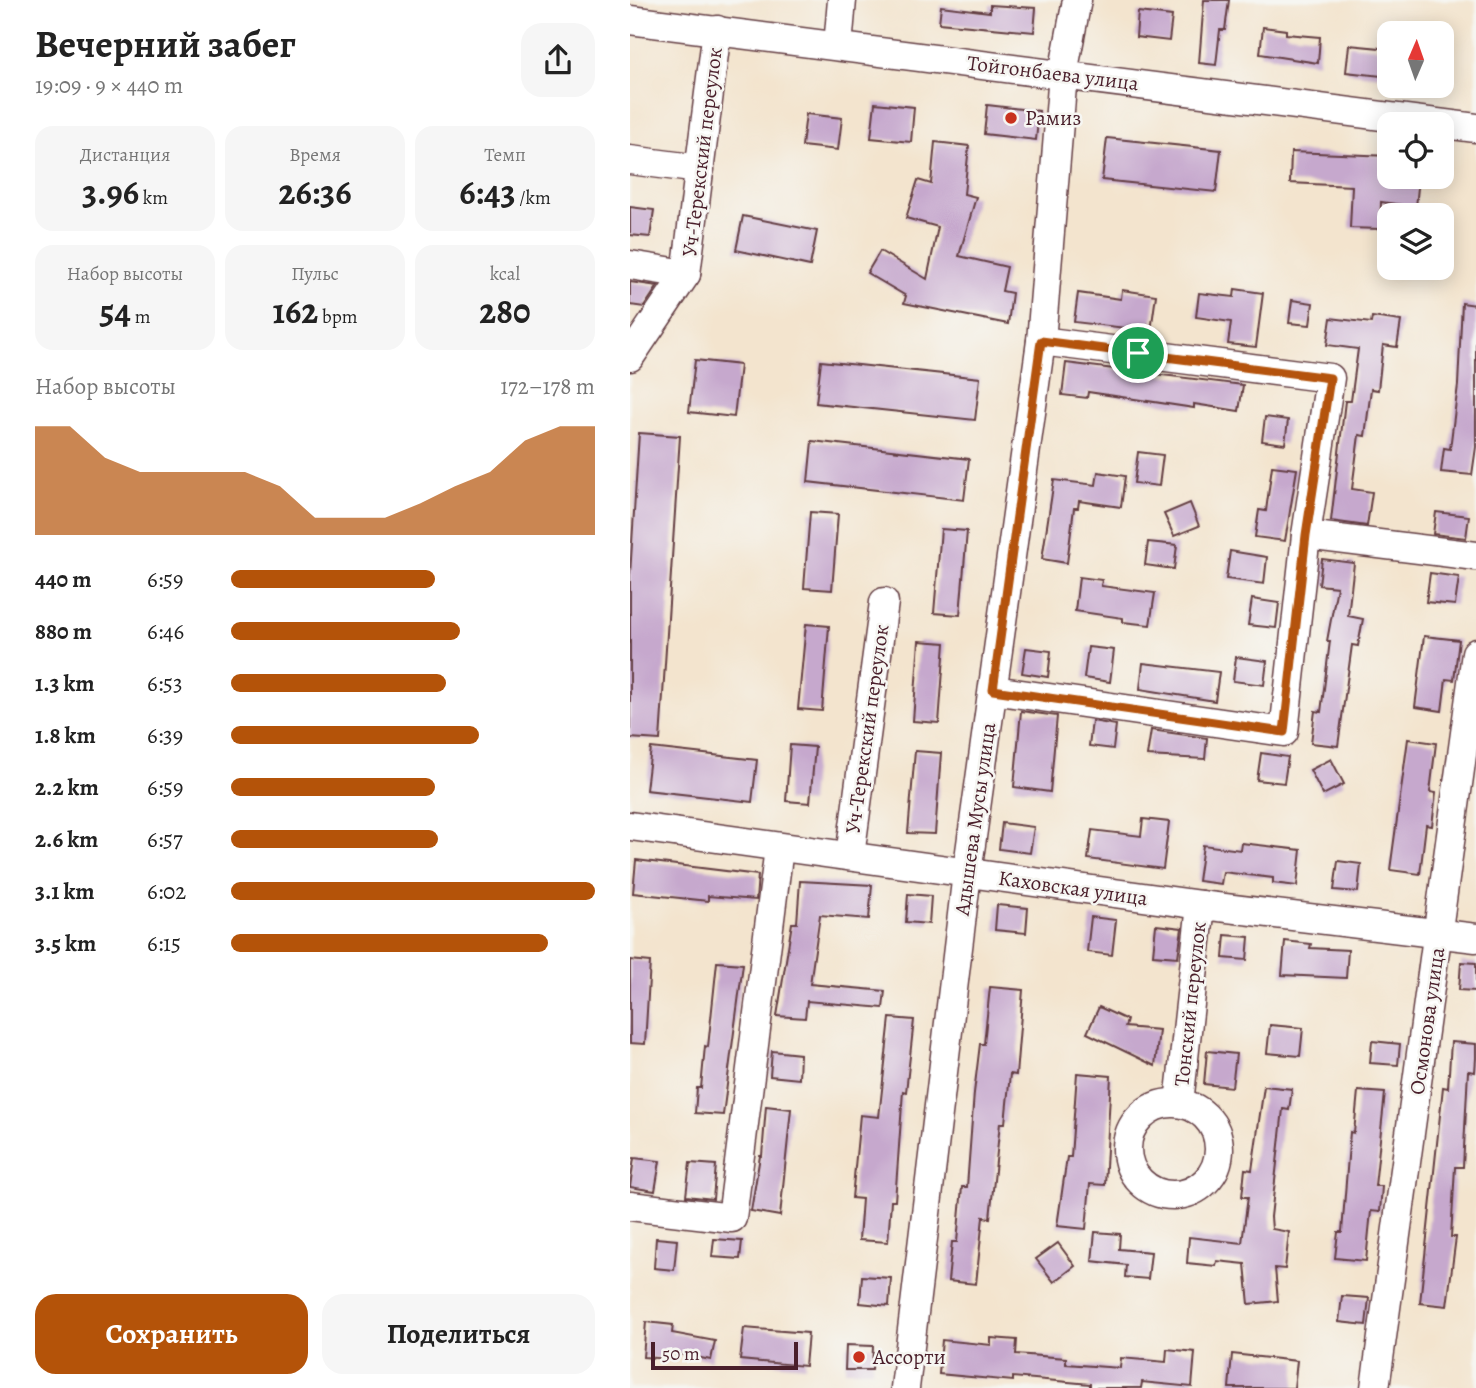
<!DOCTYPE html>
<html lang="ru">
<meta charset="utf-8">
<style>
body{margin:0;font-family:Alegreya,serif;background:#f6f6f6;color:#222;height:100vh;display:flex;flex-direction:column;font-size:26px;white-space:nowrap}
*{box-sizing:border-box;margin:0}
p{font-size:23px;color:#767676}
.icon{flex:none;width:38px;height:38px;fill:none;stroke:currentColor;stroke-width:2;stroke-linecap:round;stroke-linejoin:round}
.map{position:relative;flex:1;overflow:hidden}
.drawer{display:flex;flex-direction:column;background:#fff;width:630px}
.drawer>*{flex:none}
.needle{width:46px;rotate:2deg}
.controls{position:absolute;left:747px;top:21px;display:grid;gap:14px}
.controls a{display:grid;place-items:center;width:77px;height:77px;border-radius:14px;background:#fff;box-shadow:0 4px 18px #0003;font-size:35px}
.scale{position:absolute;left:21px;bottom:18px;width:147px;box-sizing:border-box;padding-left:7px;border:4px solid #4a1f2b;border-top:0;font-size:19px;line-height:24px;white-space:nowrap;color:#4a1f2b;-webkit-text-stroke:5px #f6f6f2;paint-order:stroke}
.pin{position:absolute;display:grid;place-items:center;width:60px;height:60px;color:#fff;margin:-30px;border:4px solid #fff;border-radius:50%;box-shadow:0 2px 7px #0007}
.round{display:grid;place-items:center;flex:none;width:74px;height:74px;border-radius:21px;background:#f6f6f6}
.headline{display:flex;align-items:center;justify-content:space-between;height:119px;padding:0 35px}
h1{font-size:38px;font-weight:700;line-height:52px}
.stats{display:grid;grid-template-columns:repeat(3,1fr);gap:10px;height:119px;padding:7px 35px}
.stats div{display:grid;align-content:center;border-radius:18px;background:#f6f6f6;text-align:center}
.stats b{font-size:35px;font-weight:700}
.stats small{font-size:19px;font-weight:400}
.stats p{font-size:19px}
.chart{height:196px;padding:14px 35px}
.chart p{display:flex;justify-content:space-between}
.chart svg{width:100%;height:126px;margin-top:7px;fill:#b45309;opacity:.7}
.cta{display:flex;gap:14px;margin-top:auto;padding:14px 35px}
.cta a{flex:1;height:80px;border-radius:21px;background:#b45309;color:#fff;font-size:28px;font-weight:700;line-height:80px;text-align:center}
.cta a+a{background:#f6f6f6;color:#222}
ul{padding:0 35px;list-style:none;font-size:23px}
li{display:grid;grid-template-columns:112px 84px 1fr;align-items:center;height:52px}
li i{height:18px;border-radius:9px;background:#b45309}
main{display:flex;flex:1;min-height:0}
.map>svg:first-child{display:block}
</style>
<main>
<section class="drawer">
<div class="headline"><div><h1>Вечерний забег</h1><p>19:09 · 9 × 440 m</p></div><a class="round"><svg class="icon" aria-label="share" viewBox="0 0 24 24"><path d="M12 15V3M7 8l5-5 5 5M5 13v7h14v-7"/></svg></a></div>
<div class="stats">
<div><p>Дистанция</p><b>3.96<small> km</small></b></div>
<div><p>Время</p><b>26:36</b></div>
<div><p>Темп</p><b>6:43<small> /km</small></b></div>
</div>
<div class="stats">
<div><p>Набор высоты</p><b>54<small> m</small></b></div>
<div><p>Пульс</p><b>162<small> bpm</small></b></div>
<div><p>kcal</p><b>280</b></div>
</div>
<div class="chart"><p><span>Набор высоты</span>172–178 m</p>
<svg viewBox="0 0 160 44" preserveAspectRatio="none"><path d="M0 44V6L10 6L20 17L30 22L40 22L50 22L60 22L70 27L80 38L90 38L100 38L110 33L120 27L130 22L140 11L150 6L160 6V44z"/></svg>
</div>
<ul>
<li><b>440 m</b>6:59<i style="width:56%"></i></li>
<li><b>880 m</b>6:46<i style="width:63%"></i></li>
<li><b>1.3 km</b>6:53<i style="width:59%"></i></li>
<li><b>1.8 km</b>6:39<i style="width:68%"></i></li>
<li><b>2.2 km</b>6:59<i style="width:56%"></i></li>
<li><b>2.6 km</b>6:57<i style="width:57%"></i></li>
<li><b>3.1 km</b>6:02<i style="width:100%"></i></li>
<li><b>3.5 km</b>6:15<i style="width:87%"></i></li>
</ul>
<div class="cta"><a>Сохранить</a><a>Поделиться</a></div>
</section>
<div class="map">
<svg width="846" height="1388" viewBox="0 0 846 1388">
<rect width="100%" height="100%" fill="#f6f6f2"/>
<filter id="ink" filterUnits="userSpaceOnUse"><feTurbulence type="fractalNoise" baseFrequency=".0143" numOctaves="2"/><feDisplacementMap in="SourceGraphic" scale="14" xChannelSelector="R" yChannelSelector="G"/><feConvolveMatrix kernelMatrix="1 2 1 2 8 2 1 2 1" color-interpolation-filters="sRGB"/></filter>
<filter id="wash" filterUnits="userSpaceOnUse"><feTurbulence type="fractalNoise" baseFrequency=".00686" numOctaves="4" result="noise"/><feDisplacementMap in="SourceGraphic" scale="28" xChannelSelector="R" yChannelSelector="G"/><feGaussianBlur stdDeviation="1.57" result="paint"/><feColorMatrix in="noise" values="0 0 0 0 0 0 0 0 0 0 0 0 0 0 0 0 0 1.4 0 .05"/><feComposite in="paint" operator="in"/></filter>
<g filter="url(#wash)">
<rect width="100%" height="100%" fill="#f3e4ce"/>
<g id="blocks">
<g fill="#c6a8cd">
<path d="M574,0h25l-4,30h-5l-4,35 -17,-2z"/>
<path d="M360,5l46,3 -2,24 -95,-9 2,-17 49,6z"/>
<path d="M508,12l34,4 -3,25 -33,-4z"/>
<path d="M633,27l23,3v4l34,3 -2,26 -58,-9z"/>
<path d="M719,45l41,4v28l-44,-5z"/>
<path d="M245,103l39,4 -3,35 -40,-4z"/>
<path d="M357,105l52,6 -3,29 -52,-6z"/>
<path d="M176,114l36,4 -4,32 -36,-4z"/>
<path d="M477,138l114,12 -5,42 -114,-12z"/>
<path d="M305,142l34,4 -5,48 12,3 -17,59 48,11 -5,24 10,2 -4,31 -104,-21 2,-7 -39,-23 13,-22 47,28 11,-52 -32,-9 12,-38 13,4z"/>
<path d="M661,152l99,4v21h29l-3,30 -35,-5 -1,27 -30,-1 2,-42 -62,-3z"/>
<path d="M0,207l24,3 -4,27 -20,-2z"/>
<path d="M113,216l74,15 -7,35 -74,-16z"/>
<path d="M0,282l28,4 -14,21 -14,-2z"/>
<path d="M605,289l28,4 -7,54 -28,-3 3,-22 -35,-5 3,-24 35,4z"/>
<path d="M492,290l34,5 -5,36 -77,-9 4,-29 43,6z"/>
<path d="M662,300l21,3 -3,22 -21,-2z"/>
<path d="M832,303l14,2v142l-4,28 -31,-3 3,-24 6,1 8,-64z"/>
<path d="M742,317l29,4 -4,26 -14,-2 -5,45 -7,-1 -6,47 -6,-1 -7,54 20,3 -5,34 -36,-5 14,-120h6l7,-52 -31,-4 4,-27 40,5z"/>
<path d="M65,360l45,5 -6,52 -45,-5z"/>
<path d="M191,361l159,17 -5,42 -159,-17z"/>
<path d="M436,363l177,22 -4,26 -45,-7v4l-106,-16 -1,6 -25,-3z"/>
<path d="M635,417l23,3 -3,24 -23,-3z"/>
<path d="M9,433l41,3 -20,304 -30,-2v-163z"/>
<path d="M182,441l157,18 -5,41 -156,-18z"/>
<path d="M508,452l25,3 -4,31 -25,-3z"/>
<path d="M642,466l25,3 -12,72 -30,-4 4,-27 7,1z"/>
<path d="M468,472l27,4 -4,31 -42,-6 -1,7h-4l-7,55 -25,-4 12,-79 42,5z"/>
<path d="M560,503l9,23 -25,10 -10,-22z"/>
<path d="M180,512l28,2 -6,76 -28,-2z"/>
<path d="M806,512l33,4 -3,22 -33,-4z"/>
<path d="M311,529l26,2 -7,84 -26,-2z"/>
<path d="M518,542l29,3 -3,24 -29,-4z"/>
<path d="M600,551l37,6 -3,27 -38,-5z"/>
<path d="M692,559l32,4 -6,53 15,3 -5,27 -6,-1 -14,101 -27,-3 4,-32 6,1 9,-71h-3l10,-54 -18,-2z"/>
<path d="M800,573l29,4 -4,28 -29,-3z"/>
<path d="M449,577l23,3 -1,6 54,7 -5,32 -27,-3v-4l-48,-7z"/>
<path d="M622,599l27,4 -3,25 -28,-3z"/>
<path d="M176,624l23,2 -7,85 -24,-2z"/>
<path d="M794,636l35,4 -5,40 -8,-1 -4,32 -27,-4z"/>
<path d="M289,641l26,2 -6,80 -26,-2z"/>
<path d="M458,647l26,3 -4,32 -26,-4z"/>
<path d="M396,648l25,3 -3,26 -26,-4z"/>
<path d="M606,657l31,4 -3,24 -31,-4z"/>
<path d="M513,663l76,9 -4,29 -75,-12z"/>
<path d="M391,711l36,5 -7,76 -36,-5z"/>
<path d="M462,721l24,4 -3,24 -24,-3z"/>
<path d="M521,730l56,8 -2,21 -58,-3z"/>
<path d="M778,739l28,4 -6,49 6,1 -4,33 -6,-1 -6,49 -30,-4z"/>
<path d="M160,745l25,2 -5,56 -24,-2z"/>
<path d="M21,748l106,12 -5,42 -106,-12z"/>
<path d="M285,751l26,2 -6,81 -27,-1z"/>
<path d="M631,753l27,4 -4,26 -27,-3z"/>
<path d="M701,759l13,25 -21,11 -13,-25z"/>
<path d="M513,819l26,3 -6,47 -75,-10 4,-29 49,6z"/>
<path d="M372,823l32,4 -4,26 -31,-4z"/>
<path d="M611,843l60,7 -4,36 -24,-3v-5l-50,-6 -2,12 -23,-3 5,-36 37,5z"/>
<path d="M6,860l122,15 -2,25 -48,-4v5l-75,-8z"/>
<path d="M708,861l23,3 -3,28 -24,-2z"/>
<path d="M170,881l72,4 -3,34 -49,-4 -10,69 75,7 -2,17 -76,-7 -2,17 -28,-2 15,-93h5z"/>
<path d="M278,894l23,2 -2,28 -23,-2z"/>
<path d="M367,905l31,3 -2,25 -31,-3z"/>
<path d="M461,917l25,3 -4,35 -25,-3z"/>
<path d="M526,925l26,3 -4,29 -25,-2z"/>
<path d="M595,935l24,2 -2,23 -24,-2z"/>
<path d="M655,941l26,3 -1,4 38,2 -2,28 -64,-3z"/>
<path d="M0,960l20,2 -5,82 -15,-1z"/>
<path d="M87,962l26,2 -20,151 -28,-2 2,-25h4l4,-42 3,1z"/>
<path d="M831,962l15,1v28l-17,-1z"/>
<path d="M360,987l33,3 -7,85 -6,-1 -5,49h-5l-10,95 -7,-1 -7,67 -28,-3 4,-39h5l5,-55h5l7,-94 6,-49h4z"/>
<path d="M469,1007l28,13 -2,7 34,3 -4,36 -68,-33z"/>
<path d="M260,1018l24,2 -8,72 -3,-1 -8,110h-4l-3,41 -29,-2 3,-41 -10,-1 8,-83 19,2z"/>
<path d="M640,1025l33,3 -3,28 -33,-3z"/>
<path d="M742,1041l28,3 -2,21 -28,-2z"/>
<path d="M821,1042l25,2v14l-1,14 -7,-1 -5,96h-8l-4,70h5l-9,69 -27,-3 23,-216 5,1z"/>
<path d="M142,1051l28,3 -1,25 -29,-3z"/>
<path d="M577,1051l29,3 -4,33 -28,-3z"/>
<path d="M447,1073l34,3 -6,109 -15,-1 -4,45 -29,-3 10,-69h4z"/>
<path d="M634,1086l28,3 -3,21 -6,-1 -12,108 1,12 17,3 -4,37 -10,-1 3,33 -29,3 -4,-40 -28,-3 -1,5 -29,-3 2,-26 53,6 6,-46h-6l3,-28 7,1z"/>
<path d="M728,1091l27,2 -10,93h7l-2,26 -9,-1 -5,50 -31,-3 3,-26h4l8,-100 4,1z"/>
<path d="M136,1106l25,3 -11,107 -29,-5 9,-55h2z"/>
<path d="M4,1158l26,3 -5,30 -25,-4z"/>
<path d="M60,1163l26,2 -3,34 -27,-3z"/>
<path d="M465,1232l25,2 -1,15 32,3 -3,27 -23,-2 1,-12 -34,-4z"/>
<path d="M26,1238l21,2 -3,30 -20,-2z"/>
<path d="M84,1239l28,2 -2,18 -28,-2z"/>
<path d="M428,1243l17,23 -21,16 -18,-23z"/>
<path d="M232,1276l29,2 -2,28 -29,-3z"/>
<path d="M712,1296l27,2 -3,27 -27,-3z"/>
<path d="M16,1322l27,3 -1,8 43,8 -4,19 -41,-8v7l-27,-2z"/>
<path d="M114,1328l64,5 -3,33 -65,-6z"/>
<path d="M361,1338l26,2 -1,14 50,4v6l54,4 1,-10 45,4 1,-13 28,3 -3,35 -50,-5 -1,6h-51v-4l-77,-7v4l-74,-7 3,-34 49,5z"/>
<path d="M216,1345l27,1 -1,24h-27z"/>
<path d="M602,1354l65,7 -3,27h-65z"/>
</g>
</g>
</g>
<g filter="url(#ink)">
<use href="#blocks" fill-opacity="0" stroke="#633d43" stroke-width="2"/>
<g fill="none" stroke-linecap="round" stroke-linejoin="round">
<g stroke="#633d43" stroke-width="31">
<g id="minor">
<path d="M0,20l846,108"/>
<path d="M208,46l4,-46"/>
<path d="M0,160l70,9"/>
<path d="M0,265l56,9"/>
<path d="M0,357l56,-83 31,-244"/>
<path d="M676,535l170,21"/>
<path d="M363,690l291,42 22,-197 24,-157 -289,-37"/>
<path d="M0,826l571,79 275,33"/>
<path d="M220,856l34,-254"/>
<circle cx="543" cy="1149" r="46"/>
<path d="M549,1103l22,-198"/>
<path d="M0,1206l102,12 47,-370"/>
<path d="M275,1388l62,-515 74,-532 22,-267 14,-74"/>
<path d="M745,1388l101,-735"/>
</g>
</g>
<use href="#minor" stroke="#fff" stroke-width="28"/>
</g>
</g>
<g fill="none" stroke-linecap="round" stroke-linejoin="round" filter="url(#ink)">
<g stroke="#fff" stroke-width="14">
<path id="route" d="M411,341l289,37 -24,157 -22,197 -291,-42z"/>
</g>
<use href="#route" stroke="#b45309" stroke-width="9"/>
</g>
<g fill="#c8321e" stroke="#f6f6f2" stroke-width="2.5">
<circle cx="381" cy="118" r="7"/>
<circle cx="229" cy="1357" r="7"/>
</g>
<g text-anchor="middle" stroke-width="5" stroke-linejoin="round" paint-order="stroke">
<g font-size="21" fill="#4a1f2b" stroke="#f6f6f2">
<text transform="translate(423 73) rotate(7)" y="7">Тойгонбаева улица</text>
<text transform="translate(72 152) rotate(-83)" y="7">Уч-Терекский переулок</text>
<text transform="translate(237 729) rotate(-82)" y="7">Уч-Терекский переулок</text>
<text transform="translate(345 819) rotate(-82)" y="7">Адышева Мусы улица</text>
<text transform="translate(443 888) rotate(8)" y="7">Каховская улица</text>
<text transform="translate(560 1004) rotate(-84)" y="7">Тонский переулок</text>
<text transform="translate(797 1021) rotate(-82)" y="7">Осмонова улица</text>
</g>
<g font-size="21" fill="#4a1f2b" stroke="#f6f6f2" text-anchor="start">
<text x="395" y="125">Рамиз</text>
<text x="243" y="1364">Ассорти</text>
</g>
</g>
</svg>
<div class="controls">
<a><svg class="needle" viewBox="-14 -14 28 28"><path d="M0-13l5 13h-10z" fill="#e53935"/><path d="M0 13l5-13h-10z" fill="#767676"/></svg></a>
<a><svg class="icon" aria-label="locate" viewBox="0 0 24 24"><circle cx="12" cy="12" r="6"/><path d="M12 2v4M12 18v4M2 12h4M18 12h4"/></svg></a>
<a><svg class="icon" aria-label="layers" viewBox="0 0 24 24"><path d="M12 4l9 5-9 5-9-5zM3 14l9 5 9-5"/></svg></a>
</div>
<div class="scale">50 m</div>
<div class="pin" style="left:508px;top:353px;background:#1e9e55"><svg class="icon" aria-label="arrive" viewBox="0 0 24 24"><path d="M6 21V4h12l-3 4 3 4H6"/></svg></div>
</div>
</main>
